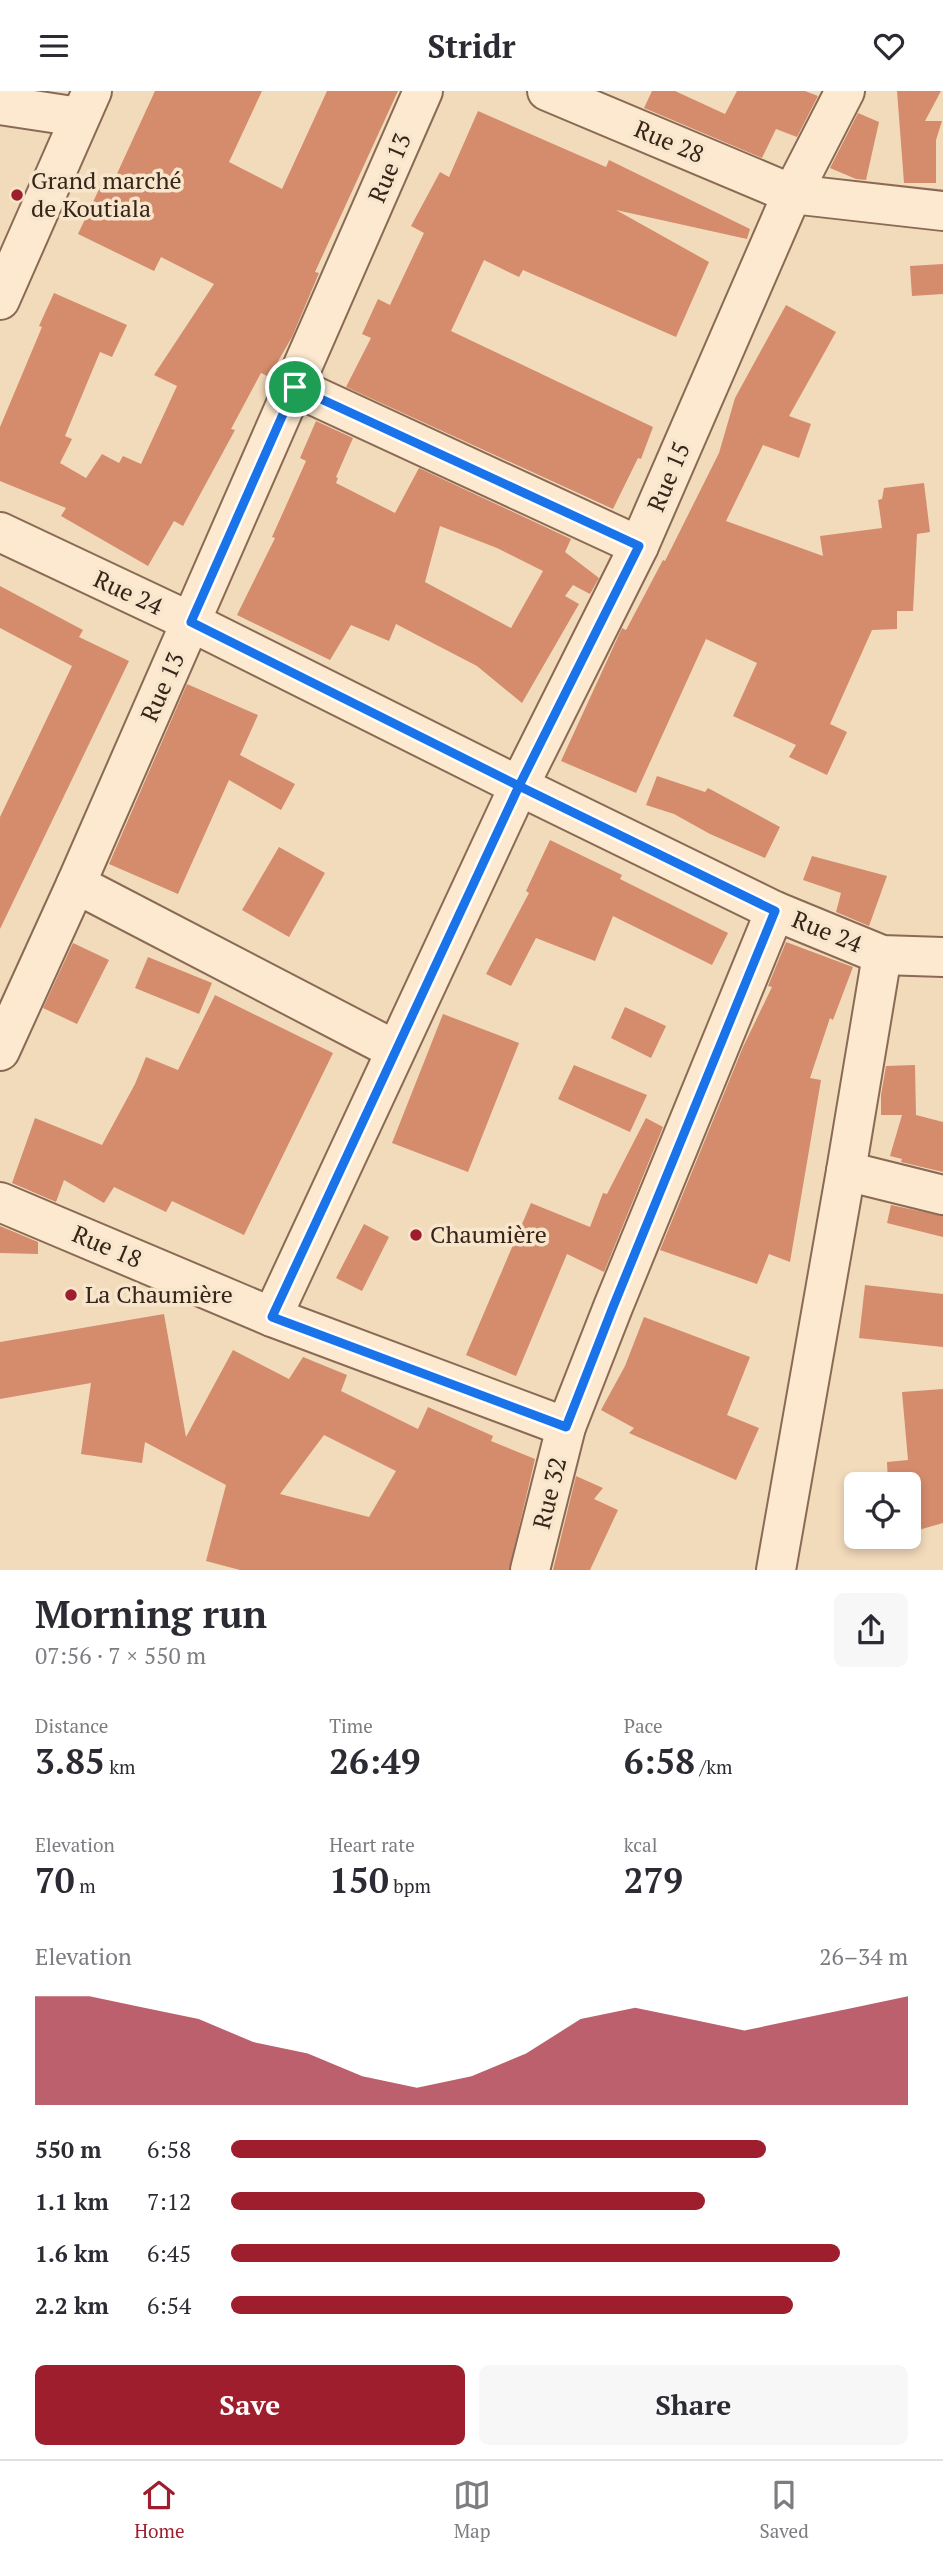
<!DOCTYPE html>
<meta charset="utf-8">
<style>
body{margin:0;font-family:"PT Serif",serif;background:#f7f7f7;color:#2b2b33;height:100vh;display:flex;flex-direction:column;font-size:26px;white-space:nowrap}
*{box-sizing:border-box;margin:0}
p{font-size:23px;color:#7c7c81}
.icon{flex:none;width:38px;height:38px;fill:none;stroke:currentColor;stroke-width:2;stroke-linecap:round;stroke-linejoin:round}
.map{position:relative;height:1479px;overflow:hidden}
.drawer{display:flex;flex-direction:column;background:#fff;flex:1}
.drawer>*{flex:none}
.buttons{position:absolute;left:844px;top:1381px;display:grid;gap:14px}
.buttons a{display:grid;place-items:center;width:77px;height:77px;border-radius:10px;background:#fff;box-shadow:0 4px 10px #0003;font-size:35px}
.pin{position:absolute;display:grid;place-items:center;width:60px;height:60px;color:#fff;margin:-30px;border:4px solid #fff;border-radius:50%;box-shadow:0 2px 7px #0007}
.round{display:grid;place-items:center;flex:none;width:74px;height:74px;border-radius:10px;background:#f7f7f7}
.overview{display:flex;align-items:center;justify-content:space-between;height:119px;padding:0 35px}
h1{font-size:38px;font-weight:600;line-height:52px}
.figures{display:grid;grid-template-columns:repeat(3,1fr);gap:10px;height:119px;padding:7px 35px}
.figures div{display:grid;align-content:center}
.figures b{font-size:35px;font-weight:600}
.figures small{font-size:19px;font-weight:400}
.figures p{font-size:19px}
.chart{height:196px;padding:14px 35px}
.chart p{display:flex;justify-content:space-between}
.chart svg{width:100%;height:126px;margin-top:7px;fill:#9f1e2e;opacity:.7}
.cta{display:flex;gap:14px;margin-top:auto;padding:14px 35px}
.cta a{flex:1;height:80px;border-radius:10px;background:#9f1e2e;color:#fff;font-size:28px;font-weight:600;line-height:80px;text-align:center}
.cta a+a{background:#f7f7f7;color:#2b2b33}
ul{padding:0 35px;list-style:none;font-size:23px}
li{display:grid;grid-template-columns:112px 84px 1fr;align-items:center;height:52px}
li i{height:18px;border-radius:9px;background:#9f1e2e}
header{display:flex;justify-content:space-between;align-items:center;height:91px;padding:0 35px;background:#fff;font-size:32px;font-weight:600}
.tab-bar{display:flex;justify-content:space-around;align-items:center;height:98px;border-top:2px solid #e1e1e2;background:#fff;font-size:19px;color:#7c7c81}
.tab-bar a{display:grid;justify-items:center;gap:4px}
.tab-bar .current{color:#9f1e2e}
.map>svg:first-child{display:block}
</style>
<header><svg class="icon" aria-label="menu" viewBox="0 0 24 24"><path d="M4 6h16M4 12h16M4 18h16"/></svg>Stridr<svg class="icon" aria-label="heart" viewBox="0 0 24 24"><path d="M12 20l-8-8c-3-5 5-10 8-4 3-6 11-1 8 4z"/></svg></header>
<div class="map">
<svg width="943" height="1479" viewBox="0 0 943 1479">
<rect width="100%" height="100%" fill="#f2dbbb"/>
<g fill="#d48c6d" fill-rule="evenodd">
<path d="M155,0h107l-33,71 53,27 45,-98h71l-83,181 4,1 -27,64 -23,40 -8,-4 -30,56 4,1 -52,96 -9,-5 -26,45 -87,-50 5,-8 -66,-27v-54l42,-100 -3,-1 15,-33 73,32 -15,32 -12,-5 -35,84 7,3 -12,24 26,15 16,-24 17,9 4,-7 18,8 36,-78 -23,-11 60,-91 -53,-27 -7,14 -76,-37 23,-49 9,4z"/>
<path d="M652,0h23l50,23 12,-23h68l13,5 -21,41 -21,-8 -14,29 -118,-50z"/>
<path d="M897,0h44l-16,30h17l-6,19v43h-32z"/>
<path d="M478,20l128,56 3,-7 141,69 -3,10 -131,-29 93,52 -33,75 -153,-67 -4,7 -35,-17 -33,71 202,96 -12,32 -3,-1 -25,51 -267,-122 25,-49 -9,-4 16,-35 12,6 34,-72 -13,-7 29,-54 9,5z"/>
<path d="M858,22l21,9 -13,58 -10,-1 -26,-11z"/>
<path d="M943,173v30l-31,2 -2,-30z"/>
<path d="M786,214l50,27 -47,84 22,8 -12,34 -36,-13 -37,76 97,35 -3,-20 62,-8 -4,-28 4,-1 2,-11 40,-5 6,49 -13,2 -4,77h-16v18l-25,1 -42,94 17,8 -20,43 -38,-18 7,-12 -63,-29 24,-53 -51,-24 -70,154 -75,-32 61,-133 4,2 37,-70 2,1 54,-108 16,-55z"/>
<path d="M316,330l37,17 -17,39 2,1 -2,5 59,30 24,-45 152,71 -6,13 34,26 -9,16 -17,-9 -8,11 14,8 -57,99 -45,-37 -81,-42 -7,17 -38,-16 -21,35 -93,-45 38,-77 -3,-1 34,-76 -6,-3zM440,435l57,22 46,23 -32,57 -86,-46z"/>
<path d="M0,495l83,44 -4,7 50,24 -129,268v-112l72,-151 -72,-38z"/>
<path d="M187,593l71,31 -18,40 55,29 -14,26 -52,-30 -51,114 -69,-30z"/>
<path d="M657,685l48,16 3,-4 72,39 -15,31 -55,-24 -36,-20 -28,-9z"/>
<path d="M550,749l72,35 -2,4 108,54 -16,32 -99,-49 -18,45 -59,-23 -25,48 -25,-12 43,-81 -3,-2z"/>
<path d="M279,756l46,26 -36,64 -47,-27z"/>
<path d="M812,765l75,20 -18,50 -33,-14 5,-19 -38,-13z"/>
<path d="M786,851l67,25 -20,53 -3,-2 -20,60 11,2 -31,182 -21,-8 -12,30 -97,-34 83,-203 29,-60 -4,-1z"/>
<path d="M73,852l36,17 -32,64 -34,-16z"/>
<path d="M148,866l64,26 -13,31 -64,-26z"/>
<path d="M215,904l118,58 -89,182 -72,-34 -6,11 -52,-25 -10,16 -40,-23 -8,22 -44,-19 23,-65 67,27 33,-61 11,-27 32,13z"/>
<path d="M625,916l41,19 -15,32 -40,-20z"/>
<path d="M443,923l76,29 -51,129 -76,-29z"/>
<path d="M574,974l73,30 -17,37 -72,-33z"/>
<path d="M915,974l1,50 27,7v50l-42,-10 1,-3 -12,-3 12,-41h-21v-20l5,-29z"/>
<path d="M646,1027l17,9 -59,145 -37,-18 -51,122 -50,-21 65,-152 59,24 13,-34 4,1z"/>
<path d="M891,1114l52,11v21l-56,-14z"/>
<path d="M364,1133l25,13 -27,54 -26,-13z"/>
<path d="M0,1135l38,16v12l-38,-1z"/>
<path d="M865,1194l78,9v53l-84,-9z"/>
<path d="M164,1223l22,123 47,-87 56,29 14,-22 44,18 -6,16 77,38 10,-22 65,29 -2,5 44,18 -26,111h-269l-34,-9 20,-76 -81,-43 -3,21 -61,-9 10,-71 -91,16v-57zM324,1344l72,36 -27,46 -89,-23z"/>
<path d="M644,1226l106,40 -23,58 32,13 -23,52 -107,-47 5,-5 -33,-18 24,-44z"/>
<path d="M943,1298v134l-35,10v-49h-20l-1,-22 21,-2 -6,-68z"/>
<path d="M576,1385l27,12 -9,11 24,11 -28,60h-37z"/>
<path d="M856,1418v28h37l-38,9 -9,-35z"/>
</g>
<g fill="none" stroke-linecap="round" stroke-linejoin="round">
<g stroke="#8a6a54" stroke-width="42">
<g id="minor">
<path d="M547,0l245,103 151,17"/>
<path d="M0,14l79,12"/>
<path d="M0,209l92,-209"/>
<path d="M295,296l344,159"/>
<path d="M0,441l191,90 328,164 256,125 107,44 61,2"/>
<path d="M76,793l319,166"/>
<path d="M846,1080l97,24"/>
<path d="M0,1111l272,115 294,110"/>
<path d="M272,1226l247,-531 120,-240 153,-352 53,-103"/>
<path d="M530,1479l36,-143 47,-120 162,-396"/>
<path d="M776,1479l70,-399 36,-216"/>
</g>
</g>
<g stroke="#8a6a54" stroke-width="42">
<path id="tertiary" d="M0,960l76,-167 347,-793"/>
</g>
<use href="#minor" stroke="#fce9cf" stroke-width="38"/>
<use href="#tertiary" stroke="#fce9cf" stroke-width="38"/>
</g>
<g fill="none" stroke-linecap="round" stroke-linejoin="round">
<g stroke="#fff" stroke-width="14">
<path id="route" d="M295,296l-104,235 328,164 -247,531 294,110 47,-120 162,-396 -256,-125 120,-240 -344,-159"/>
</g>
<use href="#route" stroke="#1a73e8" stroke-width="9"/>
</g>
<g fill="#9f1e2e" stroke="#f8e6cc" stroke-width="2.5">
<circle cx="17" cy="104" r="7"/>
<circle cx="416" cy="1144" r="7"/>
<circle cx="71" cy="1204" r="7"/>
</g>
<g text-anchor="middle" stroke-width="7" stroke-linejoin="round" paint-order="stroke">
<g font-size="24" fill="#38251a" stroke="#f8e6cc">
<text transform="translate(669 51) rotate(23)" y="8">Rue 28</text>
<text transform="translate(390 77) rotate(-67)" y="8">Rue 13</text>
<text transform="translate(669 386) rotate(-67)" y="8">Rue 15</text>
<text transform="translate(128 502) rotate(25)" y="8">Rue 24</text>
<text transform="translate(163 596) rotate(-66)" y="8">Rue 13</text>
<text transform="translate(827 841) rotate(22)" y="8">Rue 24</text>
<text transform="translate(107 1156) rotate(23)" y="8">Rue 18</text>
<text transform="translate(550 1402) rotate(-76)" y="8">Rue 32</text>
</g>
<g font-size="24" fill="#38251a" stroke="#f8e6cc" text-anchor="start">
<text x="31" y="98">Grand marché<tspan x="31" dy="28">de Koutiala</tspan></text>
<text x="430" y="1152">Chaumière</text>
<text x="85" y="1212">La Chaumière</text>
</g>
</g>
</svg>
<div class="buttons">
<a><svg class="icon" aria-label="locate" viewBox="0 0 24 24"><circle cx="12" cy="12" r="6"/><path d="M12 2v4M12 18v4M2 12h4M18 12h4"/></svg></a>
</div>
<div class="pin" style="left:295px;top:296px;background:#1e9e55"><svg class="icon" aria-label="arrive" viewBox="0 0 24 24"><path d="M6 21V4h12l-3 4 3 4H6"/></svg></div>
</div>
<section class="drawer">
<div class="overview"><div><h1>Morning run</h1><p>07:56 · 7 × 550 m</p></div><a class="round"><svg class="icon" aria-label="share" viewBox="0 0 24 24"><path d="M12 15V3M7 8l5-5 5 5M5 13v7h14v-7"/></svg></a></div>
<div class="figures">
<div><p>Distance</p><b>3.85<small> km</small></b></div>
<div><p>Time</p><b>26:49</b></div>
<div><p>Pace</p><b>6:58<small> /km</small></b></div>
</div>
<div class="figures">
<div><p>Elevation</p><b>70<small> m</small></b></div>
<div><p>Heart rate</p><b>150<small> bpm</small></b></div>
<div><p>kcal</p><b>279</b></div>
</div>
<div class="chart"><p><span>Elevation</span>26–34 m</p>
<svg viewBox="0 0 160 44" preserveAspectRatio="none"><path d="M0 44V6L10 6L20 10L30 14L40 22L50 26L60 34L70 38L80 34L90 26L100 14L110 10L120 14L130 18L140 14L150 10L160 6V44z"/></svg>
</div>
<ul>
<li><b>550 m</b>6:58<i style="width:79%"></i></li>
<li><b>1.1 km</b>7:12<i style="width:70%"></i></li>
<li><b>1.6 km</b>6:45<i style="width:90%"></i></li>
<li><b>2.2 km</b>6:54<i style="width:83%"></i></li>
</ul>
<div class="cta"><a>Save</a><a>Share</a></div>
</section>
<nav class="tab-bar">
<a class="current"><svg class="icon" aria-label="home" viewBox="0 0 24 24"><path d="M3 11l9-7 9 7M6 9v11h12V9"/></svg>Home</a>
<a><svg class="icon" aria-label="map" viewBox="0 0 24 24"><path d="M3 6l6-2 6 2 6-2v14l-6 2-6-2-6 2zM9 4v14M15 6v14"/></svg>Map</a>
<a><svg class="icon" aria-label="saved" viewBox="0 0 24 24"><path d="M7 4h10v16l-5-4-5 4z"/></svg>Saved</a>
</nav>
